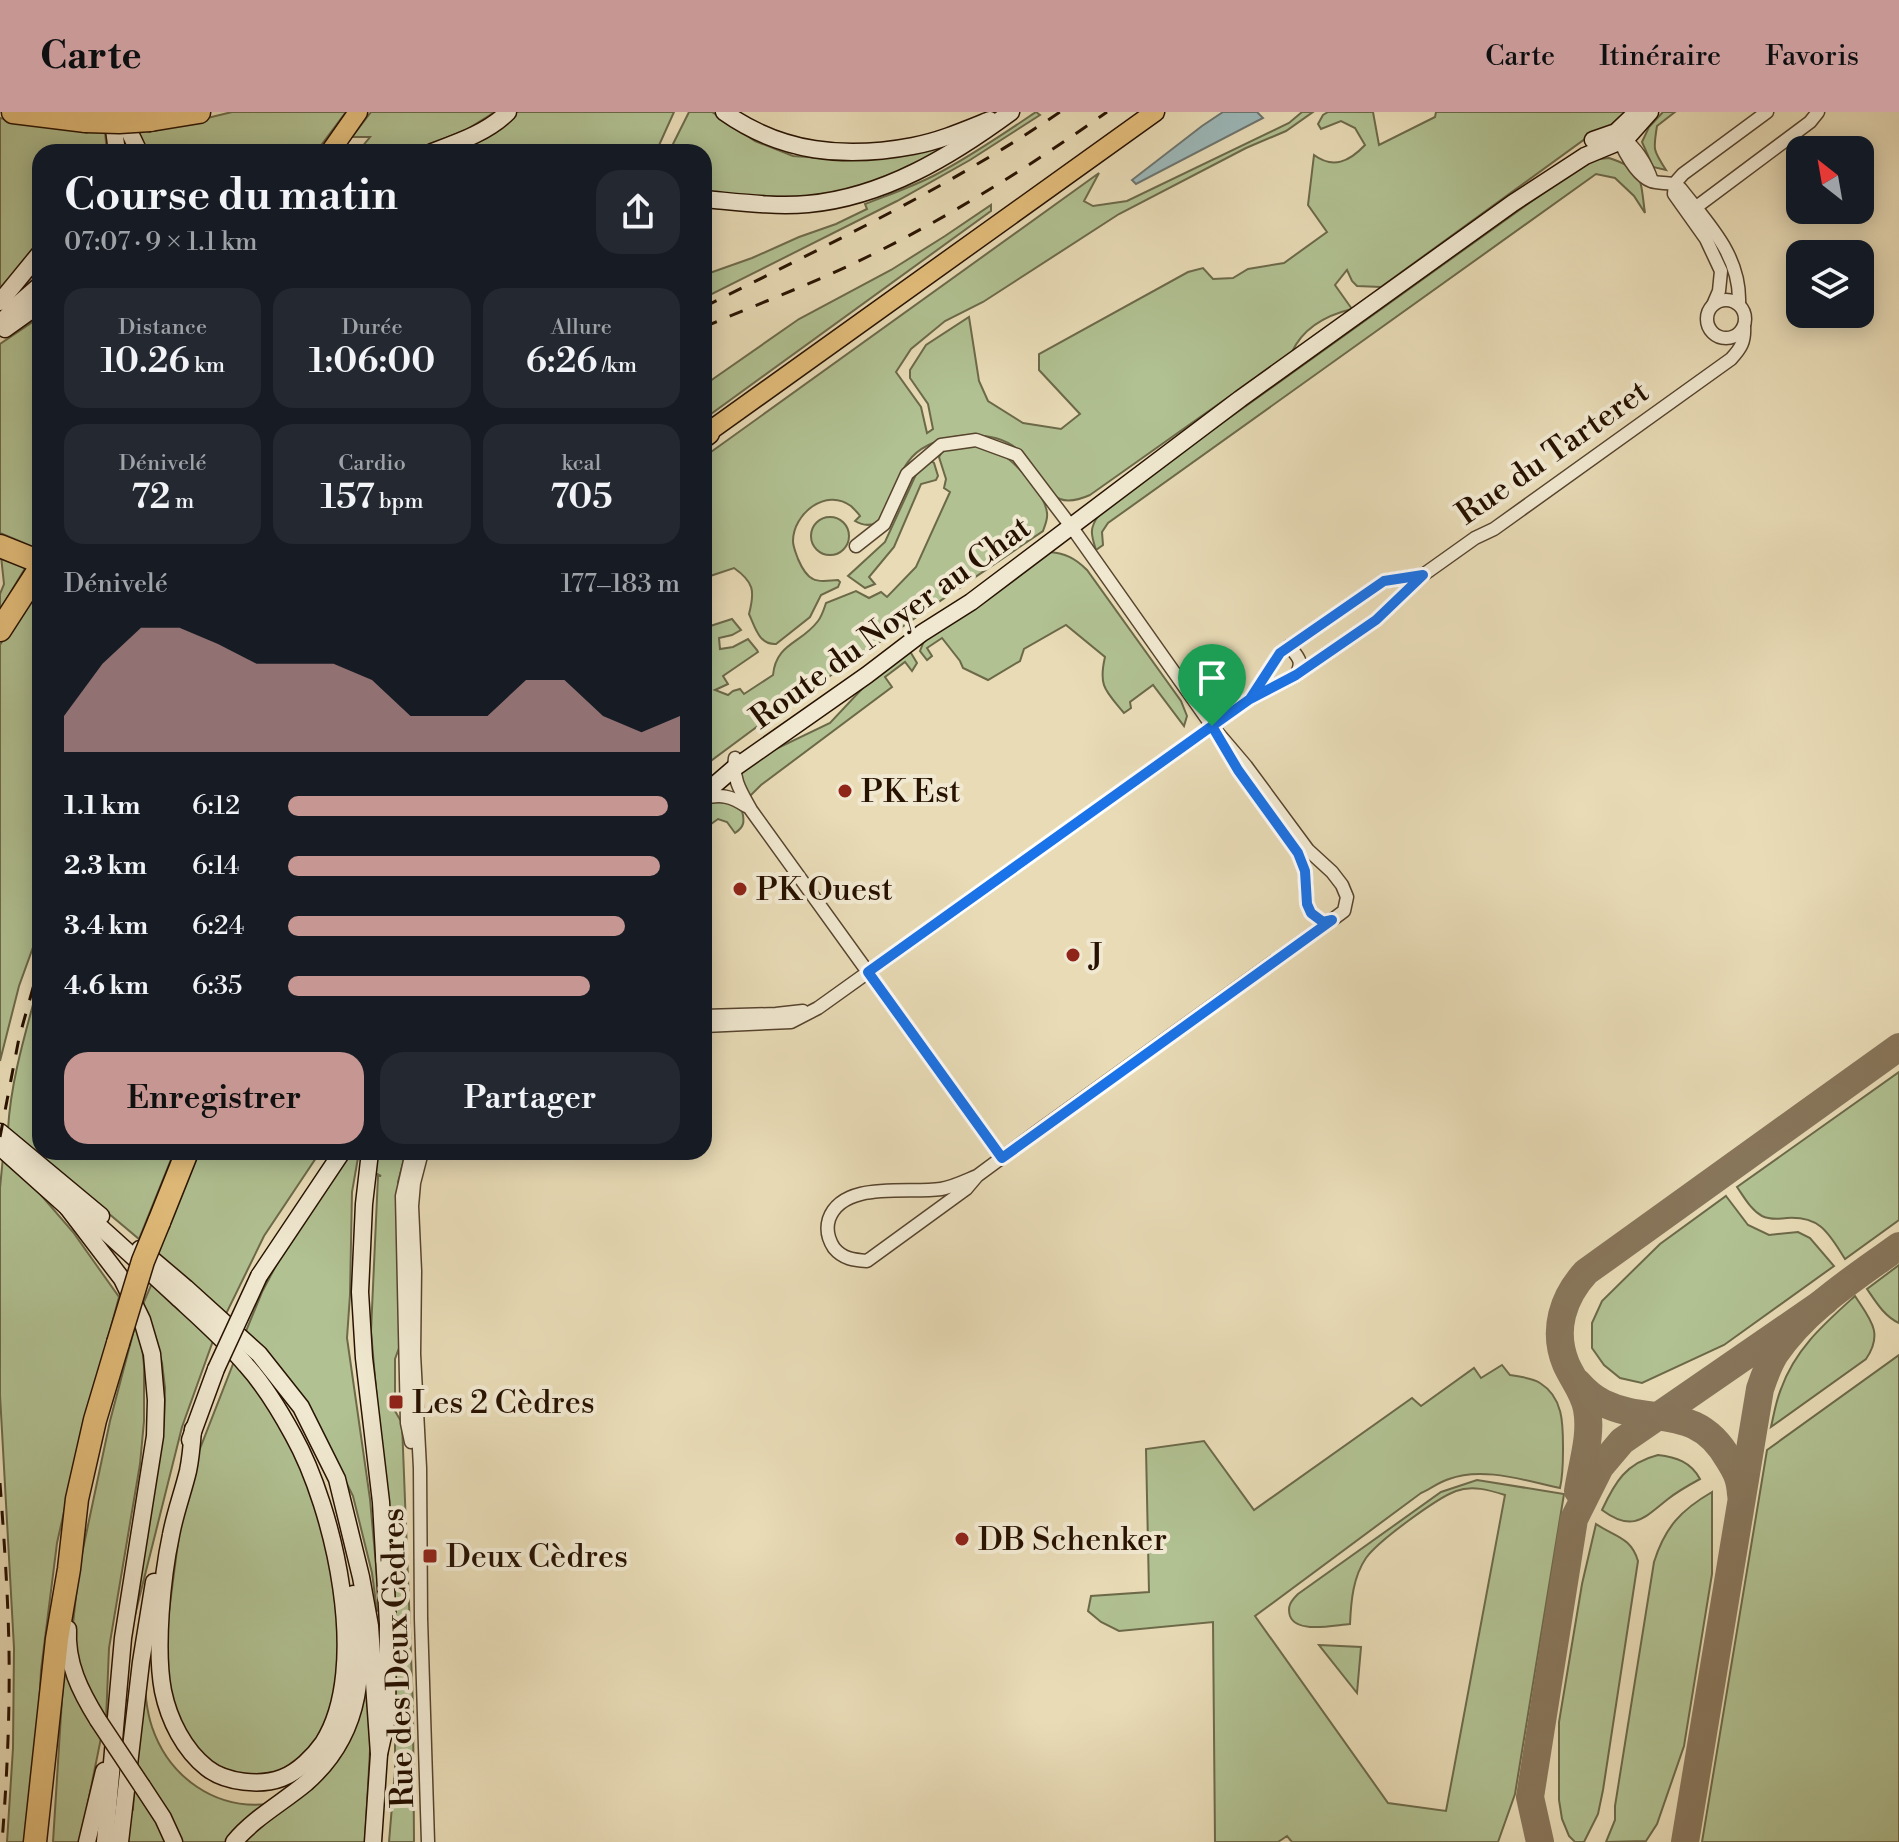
<!DOCTYPE html>
<html lang="fr">
<meta charset="utf-8">
<style>
body{margin:0;font-family:"Libre Bodoni",serif;background:#242831;color:#f1f3f6;height:100vh;display:flex;flex-direction:column;font-size:30px;white-space:nowrap}
*{box-sizing:border-box;margin:0}
p{font-size:26px;color:#9ea1a6}
.icon{flex:none;width:44px;height:44px;fill:none;stroke:currentColor;stroke-width:2;stroke-linecap:round;stroke-linejoin:round}
.map{position:relative;flex:1;overflow:hidden}
.details{position:absolute;left:32px;top:32px;width:680px;height:1016px;display:flex;flex-direction:column;background:#171b24;border-radius:24px;box-shadow:0 4px 20px #0003}
.details>*{flex:none}
.needle{width:52px;rotate:329deg}
.buttons{position:absolute;left:1786px;top:24px;display:grid;gap:16px}
.buttons a{display:grid;place-items:center;width:88px;height:88px;border-radius:16px;background:#171b24;box-shadow:0 4px 20px #0003;font-size:40px}
.pin{position:absolute;display:grid;place-items:center;width:68px;height:68px;color:#fff;margin:-82px -34px;border-radius:50% 50% 50% 0;rotate:-45deg;box-shadow:0 0 8px #0007}
.pin .icon{rotate:45deg}
.round{display:grid;place-items:center;flex:none;width:84px;height:84px;border-radius:24px;background:#242831}
.overview{display:flex;align-items:center;justify-content:space-between;height:136px;padding:0 32px}
h1{font-size:44px;font-weight:600;line-height:60px}
.stats{display:grid;grid-template-columns:repeat(3,1fr);gap:12px;height:136px;padding:8px 32px}
.stats div{display:grid;align-content:center;border-radius:20px;background:#242831;text-align:center}
.stats b{font-size:34px;font-weight:600}
.stats small{font-size:22px;font-weight:400}
.stats p{font-size:22px}
.chart{height:224px;padding:16px 32px}
.chart p{display:flex;justify-content:space-between}
.chart svg{width:100%;height:144px;margin-top:8px;fill:#c59692;opacity:.7}
.action{display:flex;gap:16px;margin-top:auto;padding:16px 32px}
.action a{flex:1;height:92px;border-radius:24px;background:#c59692;color:#111;font-size:32px;font-weight:600;line-height:92px;text-align:center}
.action a+a{background:#242831;color:#f1f3f6}
ul{padding:0 32px;list-style:none;font-size:26px}
li{display:grid;grid-template-columns:128px 96px 1fr;align-items:center;height:60px}
li i{height:20px;border-radius:10px;background:#c59692}
header{display:flex;align-items:center;gap:48px;box-sizing:border-box;height:112px;padding:0 40px;background:#c59692;color:#111}
header strong{font-size:38px}
nav{display:flex;gap:44px;margin-inline-start:auto;font-size:28px}
.map>svg:first-child{display:block}
</style>
<header>
<strong>Carte</strong>
<nav><a>Carte</a><a>Itinéraire</a><a>Favoris</a></nav>
</header>
<div class="map">
<svg width="1899" height="1730" viewBox="0 0 1899 1730">
<rect width="100%" height="100%" fill="#e8dbb6"/>
<filter id="stains"><feTurbulence type="fractalNoise" baseFrequency=".0025" numOctaves="4"/><feColorMatrix values="0 0 0 0 .2 0 0 0 0 .09 0 0 0 0 .02 0 0 0 .5 -.17"/></filter>
<radialGradient id="worn" r=".72"><stop offset=".6" stop-color="#630" stop-opacity="0"/><stop offset="1" stop-color="#630" stop-opacity=".3"/></radialGradient>
<g fill="#b1c192" stroke="#6c6949" stroke-width="2">
<path d="M232,0h114l-30,40h-171l-10,-22 19,1z"/>
<path d="M371,0h124l-29,18 -56,22h-52l12,-15h-18z"/>
<path d="M517,0h157l-18,40h-204l44,-20z"/>
<path d="M689,0h23l43,29 38,15 42,3 124,-19c-23,12 -47,28 -71,38 -58,24 -124,21 -184,13v-39h-35z"/>
<path d="M1036,0l4,3 -70,45 -73,41 -193,97v-23l48,-17 47,-21 37,-13 31,-15 -2,-5c23,-9 47,-17 70,-29 35,-18 68,-41 101,-63z"/>
<path d="M1302,0h11l-27,19 -40,17 -127,66 -136,88 -38,19 -34,28 -15,23 25,35 6,26 6,-4 -5,-25 -18,-26v-8l16,-25 43,-28 10,64 9,20 35,22 38,6 19,-15 -41,-44v-16l149,-82 15,-4 10,11 20,-1 15,-9 36,-6 43,-31 -19,-27 6,-50c19,14 35,7 51,-10l-10,-17 -14,-7 -20,8 -3,-5 5,-9 5,-3h45l6,33 56,-28 1,-5h192l-14,16 -29,11 -204,148 -24,-1 -5,-5 -5,-11 -12,15 17,24c-25,6 -49,19 -60,43l-202,143c-9,4 -20,8 -30,4 -18,-8 -27,-33 -40,-47 -24,-26 -85,-20 -108,5 -15,17 -21,42 -29,62 -9,7 -18,8 -28,2l5,-5c-1,-2 -8,-9 -9,-10 -25,-19 -58,8 -58,35 0,6 3,12 5,18 3,7 8,17 15,20 7,4 18,1 25,1l2,2 -2,5 -17,8 -11,22 -34,27c-17,1 -21,-17 -27,-30 6,-23 5,-32 -15,-46l-30,10v-121l395,-284 -15,28 9,5 34,-5 162,-78z"/>
<path d="M1663,0h12l-18,14c-4,24 -4,24 9,44l-13,-3 -11,-25 7,-15z"/>
<path d="M0,6l31,7 74,7 2,20h-67v93l-40,43z"/>
<path d="M1609,46c35,11 31,21 36,55l-11,-17 -19,-18 -19,-4 -488,349 -6,9 1,13 -7,5c-5,-15 -7,-22 3,-35l80,-61 410,-294z"/>
<path d="M991,93v6l-287,208v-33l9,-7 86,-60 92,-49 54,-34z"/>
<path d="M40,205v229l-2,3 -38,-16v-189z"/>
<path d="M969,333c10,1 22,3 31,8 16,10 45,40 47,60 1,6 -2,12 -4,18l-266,181 -73,54v-138l28,-9 9,11 -9,5 -13,3 1,11 13,-2 15,-8 9,11 1,2 -35,24 5,8 -13,6 13,5 5,-4 7,-2 4,5 29,-19c3,-32 28,-31 45,-54 4,-5 6,-12 8,-18l30,-12 13,7 12,-6 6,5 29,-30 34,-75 -6,-4 2,-9 -7,-22 4,-7z"/>
<path d="M931,349l3,2 4,13 -2,4 -15,4 -27,63 -25,30 6,7 -10,4 -17,-12 37,-34 33,-72z"/>
<circle cx="830" cy="424" r="19"/>
<path d="M1048,440c17,1 27,6 39,18l94,131 6,15 -3,10 -31,-41 -23,17 1,6 -7,5c-18,-22 -26,-26 -19,-56l-39,-32 -42,24 -4,12 -32,19 -25,-12 -3,-7 -18,-23 -15,10 5,8 -5,4 -7,-9 4,-10z"/>
<path d="M1,444l26,9 -27,45v-16l4,-10z"/>
<path d="M40,479v337l-21,58 -19,75v-416l27,-47h7z"/>
<path d="M904,541h7l6,10 -5,8 -7,-9 -20,15 7,10 -131,98 -13,13 -10,-27 21,-14 71,-34 46,-49z"/>
<path d="M709,688l17,1 16,10c3,11 2,16 -7,22l-8,-11 -9,-3 -14,10v-25z"/>
<path d="M40,867v173h134l-35,87 -131,-110c3,-51 19,-101 32,-150z"/>
<path d="M1899,960v148l-54,39c-16,-25 -24,-43 -58,-41 -8,1 -17,2 -25,-2 -11,-6 -18,-19 -25,-29z"/>
<path d="M198,1040h122l-56,84 -38,78 -68,-60 21,-57z"/>
<path d="M347,1040h12l-7,40 -2,103 -3,43 23,161 10,111 -3,1 -5,-38 -19,-77 -35,-71 -50,-70 -22,-24 16,-39 36,-68z"/>
<path d="M378,1040h28l-8,30 4,158 -7,19v52l7,12 11,284 1,135h-25l6,-72v-208l-12,-91 -12,-140 7,-155h3l-6,-3z"/>
<path d="M3,1045l38,38 32,37 46,65 -42,157 -20,89 -16,127 -3,59 -12,113h-19l6,-94 1,-100 -14,-253v-207z"/>
<path d="M1726,1084l22,29 21,10 29,-3 12,6 24,28 -110,79 -82,38 -22,-5 -16,-13 -12,-17v-25l10,-22 58,-57z"/>
<path d="M1899,1153v58c-15,-7 -23,-21 -32,-34z"/>
<path d="M152,1171l62,55 -32,89 -47,188 29,-191 1,-36 -3,-25 -7,-27 -12,-32z"/>
<path d="M1855,1184c15,23 29,37 11,63l-95,68c3,-13 5,-26 10,-38 14,-40 43,-65 74,-93z"/>
<path d="M135,1214l6,10 3,30v55l-4,43 -31,184 -3,73 -27,-48 -6,-49 6,-56 31,-147z"/>
<path d="M1899,1243v487h-197l65,-392z"/>
<path d="M235,1247l19,23 55,96 20,77 11,87 -9,76 -12,23 -29,26 -19,8 -22,2 -40,-14 -17,-18 -25,-54 -2,-49 15,-115 14,-63z"/>
<path d="M1502,1253l8,10c9,2 21,2 30,8 24,15 23,42 23,67 0,13 0,25 -3,38 -34,-7 -77,-22 -111,-9 -10,3 -19,10 -28,14l-166,123 133,187 58,8 59,-316c-16,-5 -33,-10 -49,-4 -19,7 -78,50 -90,67 -13,19 -15,43 -16,66 -16,1 -53,10 -60,-8 -3,-10 1,-15 8,-22l143,-102 36,-12 87,14 -49,300 -17,48h-206l-5,-6 -9,6h-63l-2,-220 -94,9 -18,-9 -13,-11 3,-15 58,-4 -3,-143 58,-8 50,69 158,-112 9,8 53,-38 7,10z"/>
<path d="M1658,1343c18,2 33,7 42,24 -11,6 -22,12 -32,20 -24,19 -35,34 -66,11 13,-28 24,-47 56,-55z"/>
<path d="M1712,1380v82l-28,172 -27,78 -11,17 -40,1 9,-22v-14l39,-244c11,-35 27,-52 58,-70z"/>
<path d="M1596,1412c19,13 35,13 42,37l-35,229 -5,24 -14,28h-9l-6,-6 -7,-17 -3,-19v-78l23,-138z"/>
<path d="M1319,1533l42,2 -4,46z"/>
<path d="M363,1543l6,25 1,70 -5,92h-121l17,-18 50,-37z"/>
<path d="M64,1555l37,71 -21,104h-27z"/>
<path d="M144,1559c1,19 2,38 8,56 17,50 63,83 116,77l-41,38h-50l-43,-84z"/>
<path d="M134,1676l24,36 7,18h-42l4,-31 6,-1z"/>
</g>
<path fill="#9cb8b9" stroke="#6d756f" stroke-width="2" d="M1223,0h34l6,6 -127,66 -4,-4 70,-54z"/>
<g fill="none" stroke-linecap="round" stroke-linejoin="round">
<g stroke="#88765b" stroke-width="28">
<path d="M1578,1271c7,8 15,15 25,20 47,23 94,-1 126,57 8,13 11,19 12,34"/>
<path d="M1578,1379c4,-27 14,-55 9,-82 -3,-17 -14,-29 -21,-45 -14,-34 -3,-67 20,-92l313,-225"/>
<path d="M1540,1730l-10,-45 44,-278 26,-52 22,-26 203,-140"/>
<path d="M1685,1730l75,-453c4,-12 8,-24 15,-35 31,-46 80,-76 124,-108"/>
</g>
<g stroke="#57442e" stroke-width="15">
<g id="street">
<path d="M1617,23c6,14 18,40 34,46 11,4 21,-1 30,8 28,36 60,67 58,115"/>
<path d="M1621,24c15,12 25,27 31,45"/>
<path d="M1695,96l115,-86 8,-10"/>
<circle cx="1726" cy="207" r="19"/>
<path d="M1713,193l6,-14 2,-20 -15,-32 -32,-45 1,-11 8,-9 84,-62"/>
<path d="M856,434l28,-22 23,-50 34,-29 35,-5 41,15 56,74 139,197 26,44 60,83 7,18 2,33 4,9 12,9 9,-2 12,-9 3,-14 -5,-12 -10,-13 -24,-22 -62,-84 -34,-40"/>
<path d="M1289,534c9,11 15,15 7,29"/>
<path d="M1252,584l28,-43 104,-72 39,-6"/>
<path d="M735,646c-3,21 6,34 16,52l251,348"/>
<path d="M704,686c17,-4 27,-2 42,8"/>
<path d="M704,904l72,-2 27,-3"/>
<path d="M704,914l87,-4 27,-14 432,-309 46,-24 80,-55 47,-45 52,-37 19,-9 237,-170c10,-11 14,-17 13,-33"/>
<path d="M422,1040l-8,31 -2,23 3,65 -1,83 6,114 1,151 7,223"/>
<path d="M977,1064c-12,5 -24,11 -36,13 -33,5 -98,-9 -112,30 -3,10 -1,20 5,29 9,11 20,12 33,13l99,-72 11,-13 61,-45 292,-210"/>
<path d="M411,1330l-4,-19 -5,-227 10,-44"/>
</g>
</g>
<g stroke="#271100" stroke-width="19">
<g id="secondary">
<path d="M724,0c58,41 121,47 189,34 27,-5 52,-16 77,-26"/>
<path d="M112,2l5,38"/>
<path d="M121,2l18,38"/>
<path d="M1593,28l23,-8 21,-20"/>
<path d="M432,40c27,-10 56,-20 76,-40"/>
<path d="M704,87c34,3 70,8 104,5 76,-7 143,-48 203,-92"/>
<path d="M0,190l40,-49"/>
<path d="M0,212l17,-19 23,-20"/>
<path d="M5,217l35,-25"/>
<path d="M704,682l29,-25 134,-94 55,-42 49,-31 269,-203 273,-196 72,-47 41,-17 24,-27"/>
<path d="M0,1020l101,84"/>
<path d="M0,1035l67,60 55,72 20,41 10,34 4,46 -1,36 -32,202 -18,204"/>
<path d="M370,1040l-6,52 -4,88 4,66 17,144 7,122 -1,94 -8,36 -6,88"/>
<path d="M67,1095l21,9c30,27 60,54 89,81 24,22 48,43 69,68 19,21 34,46 47,70 41,73 78,233 30,308 -9,13 -25,29 -41,35 -21,8 -56,5 -75,-10 -23,-18 -38,-48 -44,-77 -8,-42 -1,-114 8,-156 4,-22 12,-43 17,-64 3,-14 4,-28 5,-42"/>
<path d="M140,1137l46,39 73,66 42,53 36,72 24,98 9,49 9,128"/>
<path d="M259,1164l83,-124"/>
<path d="M190,1328l26,-71"/>
<path d="M68,1517c-2,34 12,62 30,91"/>
<path d="M142,1674l21,32 11,24"/>
<path d="M87,1730l17,-71"/>
<path d="M120,1730l21,-180 13,-80"/>
<path d="M234,1730c20,-24 48,-39 72,-59 58,-51 60,-117 47,-189"/>
</g>
</g>
<g stroke="#271100" stroke-width="21">
<g id="primary">
<path d="M330,40l28,-40"/>
<path d="M704,323l451,-323"/>
</g>
</g>
<g stroke="#271100" stroke-width="25">
<g id="highway">
<path d="M13,0l73,9"/>
<path d="M150,8l49,-8"/>
<path d="M704,324l4,-3"/>
<path d="M0,434l40,16"/>
<path d="M0,518l40,-62"/>
<path d="M159,1110l28,-70"/>
<path d="M35,1730l22,-203 12,-70 8,-70 18,-79 23,-77"/>
</g>
</g>
<use href="#street" stroke="#f0e8d0" stroke-width="12"/>
<use href="#secondary" stroke="#f0e8d0" stroke-width="16"/>
<use href="#primary" stroke="#e4be7b" stroke-width="18"/>
<use href="#highway" stroke="#e4be7b" stroke-width="22"/>
<g stroke="#271100" stroke-width="3" stroke-dasharray="14 14" stroke-linecap="butt">
<path d="M704,195c121,-61 244,-119 356,-195"/>
<path d="M704,215c54,-23 110,-44 163,-70 84,-41 163,-91 240,-145"/>
<path d="M0,1025l19,-99 21,-75"/>
<path d="M0,1371c4,55 8,111 9,167 1,64 -2,128 -7,192"/>
</g>
<g stroke="#271100" stroke-width="19" stroke-linecap="butt">
<g id="secondary-bridge">
<path d="M216,1257l43,-93"/>
<path d="M98,1608l44,66"/>
</g>
</g>
<g stroke="#271100" stroke-width="25" stroke-linecap="butt">
<g id="highway-bridge">
<path d="M86,9l33,1 31,-2"/>
<path d="M118,1231l25,-82 16,-39"/>
</g>
</g>
<use href="#secondary-bridge" stroke="#f0e8d0" stroke-width="16"/>
<use href="#highway-bridge" stroke="#e4be7b" stroke-width="22"/>
</g>
<g fill="none" stroke-linecap="round" stroke-linejoin="round">
<g stroke="#fff" stroke-width="16">
<path id="route" d="M1212,614l-344,246 134,186 330,-238 -9,2 -12,-9 -4,-9 -2,-33 -7,-18 -60,-83 -26,-44 38,-27 46,-24 80,-55 47,-45 -39,6 -104,72 -30,46 -38,27"/>
</g>
<use href="#route" stroke="#1a73e8" stroke-width="10"/>
</g>
<g fill="#8f2418" stroke="#f0e8d0" stroke-width="3">
<circle cx="845" cy="679" r="8"/>
<circle cx="740" cy="777" r="8"/>
<circle cx="1073" cy="843" r="8"/>
<rect x="388" y="1282" width="16" height="16" rx="4"/>
<circle cx="962" cy="1427" r="8"/>
<rect x="422" y="1436" width="16" height="16" rx="4"/>
</g>
<g text-anchor="middle" stroke-width="8" stroke-linejoin="round" paint-order="stroke">
<g font-size="32" fill="#271100" stroke="#f0e8d0">
<text transform="translate(1552 340) rotate(-35)" y="11">Rue du Tarteret</text>
<text transform="translate(890 510) rotate(-36)" y="11">Route du Noyer au Chat</text>
<text transform="translate(397 1546) rotate(-92)" y="11">Rue des Deux Cèdres</text>
</g>
<g font-size="32" fill="#271100" stroke="#f0e8d0" text-anchor="start">
<text x="861" y="690">PK Est</text>
<text x="756" y="788">PK Ouest</text>
<text x="1089" y="854">J</text>
<text x="412" y="1301">Les 2 Cèdres</text>
<text x="978" y="1438">DB Schenker</text>
<text x="446" y="1455">Deux Cèdres</text>
</g>
</g>
<rect width="100%" height="100%" filter="url(#stains)"/>
<rect width="100%" height="100%" fill="url(#worn)"/>
</svg>
<div class="buttons">
<a><svg class="needle" viewBox="-14 -14 28 28"><path d="M0-13l5 13h-10z" fill="#e53935"/><path d="M0 13l5-13h-10z" fill="#9ea1a6"/></svg></a>
<a><svg class="icon" aria-label="layers" viewBox="0 0 24 24"><path d="M12 4l9 5-9 5-9-5zM3 14l9 5 9-5"/></svg></a>
</div>
<div class="pin" style="left:1212px;top:614px;background:#1e9e55"><svg class="icon" aria-label="arrive" viewBox="0 0 24 24"><path d="M6 21V4h12l-3 4 3 4H6"/></svg></div>
<section class="details">
<div class="overview"><div><h1>Course du matin</h1><p>07:07 · 9 × 1.1 km</p></div><a class="round"><svg class="icon" aria-label="share" viewBox="0 0 24 24"><path d="M12 15V3M7 8l5-5 5 5M5 13v7h14v-7"/></svg></a></div>
<div class="stats">
<div><p>Distance</p><b>10.26<small> km</small></b></div>
<div><p>Durée</p><b>1:06:00</b></div>
<div><p>Allure</p><b>6:26<small> /km</small></b></div>
</div>
<div class="stats">
<div><p>Dénivelé</p><b>72<small> m</small></b></div>
<div><p>Cardio</p><b>157<small> bpm</small></b></div>
<div><p>kcal</p><b>705</b></div>
</div>
<div class="chart"><p><span>Dénivelé</span>177–183 m</p>
<svg viewBox="0 0 160 44" preserveAspectRatio="none"><path d="M0 44V33L10 17L20 6L30 6L40 11L50 17L60 17L70 17L80 22L90 33L100 33L110 33L120 22L130 22L140 33L150 38L160 33V44z"/></svg>
</div>
<ul>
<li><b>1.1 km</b>6:12<i style="width:97%"></i></li>
<li><b>2.3 km</b>6:14<i style="width:95%"></i></li>
<li><b>3.4 km</b>6:24<i style="width:86%"></i></li>
<li><b>4.6 km</b>6:35<i style="width:77%"></i></li>
</ul>
<div class="action"><a>Enregistrer</a><a>Partager</a></div>
</section>
</div>
